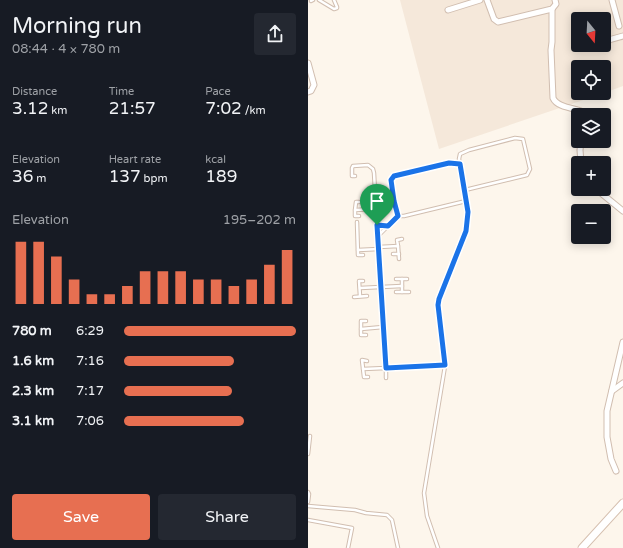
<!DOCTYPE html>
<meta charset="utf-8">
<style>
body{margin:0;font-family:"Varela Round",sans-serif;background:#242831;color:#f1f3f6;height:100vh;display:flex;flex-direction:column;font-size:15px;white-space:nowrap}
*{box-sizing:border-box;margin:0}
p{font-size:13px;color:#9ea1a6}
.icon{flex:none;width:22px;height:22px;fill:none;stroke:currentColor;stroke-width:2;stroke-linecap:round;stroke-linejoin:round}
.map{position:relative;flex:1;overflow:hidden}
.details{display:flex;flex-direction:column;background:#171b24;width:308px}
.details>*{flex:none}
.needle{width:26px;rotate:162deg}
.tools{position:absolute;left:263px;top:12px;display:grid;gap:8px}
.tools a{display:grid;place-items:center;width:40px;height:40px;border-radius:4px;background:#171b24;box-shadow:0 2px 10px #0003;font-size:20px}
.pin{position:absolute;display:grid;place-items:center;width:34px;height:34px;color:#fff;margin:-41px -17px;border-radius:50% 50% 50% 0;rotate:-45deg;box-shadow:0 0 4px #0007}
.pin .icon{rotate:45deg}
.round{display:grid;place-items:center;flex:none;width:42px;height:42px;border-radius:4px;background:#242831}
.headline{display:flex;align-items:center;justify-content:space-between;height:68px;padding:0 12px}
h1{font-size:22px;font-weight:600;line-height:30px}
.figures{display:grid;grid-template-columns:repeat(3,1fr);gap:6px;height:68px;padding:4px 12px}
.figures div{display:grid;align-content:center}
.figures b{font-size:17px;font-weight:600}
.figures small{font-size:11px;font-weight:400}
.figures p{font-size:11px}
.chart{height:112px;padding:8px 12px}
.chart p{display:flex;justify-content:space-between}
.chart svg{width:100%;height:72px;margin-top:4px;stroke:#e76f51;stroke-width:6}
.button{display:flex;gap:8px;margin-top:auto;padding:8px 12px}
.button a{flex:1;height:46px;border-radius:4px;background:#e76f51;color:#fff;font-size:16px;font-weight:600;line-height:46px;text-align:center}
.button a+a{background:#242831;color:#f1f3f6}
ul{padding:0 12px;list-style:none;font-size:13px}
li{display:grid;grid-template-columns:64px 48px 1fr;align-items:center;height:30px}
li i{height:10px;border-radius:5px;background:#e76f51}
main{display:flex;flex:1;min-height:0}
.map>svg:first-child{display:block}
</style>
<main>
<section class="details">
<div class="headline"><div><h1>Morning run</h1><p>08:44 · 4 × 780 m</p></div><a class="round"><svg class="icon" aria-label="share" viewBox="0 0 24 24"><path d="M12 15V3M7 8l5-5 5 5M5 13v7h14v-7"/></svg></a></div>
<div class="figures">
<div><p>Distance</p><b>3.12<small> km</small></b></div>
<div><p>Time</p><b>21:57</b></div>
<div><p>Pace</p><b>7:02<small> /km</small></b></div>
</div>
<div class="figures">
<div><p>Elevation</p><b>36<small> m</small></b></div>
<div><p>Heart rate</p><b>137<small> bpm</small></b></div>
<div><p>kcal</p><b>189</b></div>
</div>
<div class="chart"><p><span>Elevation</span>195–202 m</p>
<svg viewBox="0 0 160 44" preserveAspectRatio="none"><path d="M5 44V6M15 44V6M25 44V15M35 44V29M45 44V38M55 44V38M65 44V33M75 44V24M85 44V24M95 44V24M105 44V29M115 44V29M125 44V33M135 44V29M145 44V20M155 44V11"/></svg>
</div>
<ul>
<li><b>780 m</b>6:29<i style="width:100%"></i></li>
<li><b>1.6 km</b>7:16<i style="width:64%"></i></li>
<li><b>2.3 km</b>7:17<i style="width:63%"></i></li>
<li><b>3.1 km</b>7:06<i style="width:70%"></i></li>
</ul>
<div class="button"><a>Save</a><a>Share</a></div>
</section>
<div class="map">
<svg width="315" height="548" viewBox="0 0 315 548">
<rect width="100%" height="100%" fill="#fdf6ec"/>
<path fill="#f5e8da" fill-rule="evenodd" d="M92,0h223v86l-19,7v-26h-26v26h26l-165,56zM270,19h26v26h-26z"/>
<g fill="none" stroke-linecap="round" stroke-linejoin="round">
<g stroke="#d1beb0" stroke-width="4.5">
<g id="lane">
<path d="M11,0l15,9 3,-1v-1l-3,-7"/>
<path d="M3,1l2,-1"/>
<path d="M152,164l-11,-1 -55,13 -3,4 3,21 4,15h6l62,-15"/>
<path d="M47,176h-3v-8l1,-2 15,-1 5,4 1,4 2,36"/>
<path d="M47,210l1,-8h3"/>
<path d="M51,216h-4v-6l21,-1 10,159 59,-3"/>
<path d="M49,222l1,33h5"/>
<path d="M69,225l11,1"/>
<path d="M70,236l20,-20"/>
<path d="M90,246l-1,-6 5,-1"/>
<path d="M71,247l19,-1 1,13"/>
<path d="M50,250l21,-1"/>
<path d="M85,254h6"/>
<path d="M88,279h11"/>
<path d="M52,288l42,-2"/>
<path d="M88,292h13"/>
<path d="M94,292v-13"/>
<path d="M52,296l-1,-15h4"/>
<path d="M46,297l13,-1"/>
<path d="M53,329l22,-2"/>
<path d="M58,335h-5v-14h5"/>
<path d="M59,361l-5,-1 2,17h4"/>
<path d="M55,369l23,-1v10"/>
<path d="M0,454l2,-18"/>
<path d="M0,492l1,2 -1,8"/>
<path d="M0,506l47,4 11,3 21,2 5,5 6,28"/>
<path d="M0,520l44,8 -4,20"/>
<path d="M130,548l-11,-32 -3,-23 21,-127v-8l-7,-53 1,-6 28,-68 2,-19 -10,-53 1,-5 9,-4 46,-12 8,1 7,30 -3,6 -62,15"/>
</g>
</g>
<g stroke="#d1beb0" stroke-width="7">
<g id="street">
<path d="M179,0l7,19 4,3 54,-13 4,-5 -1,-4"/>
<path d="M304,0l7,26"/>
<path d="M244,9v33l-1,8 2,48c4,9 19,10 28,13l2,4"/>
<path d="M140,10l32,-10"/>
<path d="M297,41l18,-5"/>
<path d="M0,63l6,22 -3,6 -3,1"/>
<path d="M273,141l-1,9 1,13"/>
<path d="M288,189l27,22"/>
<path d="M304,391l11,-8"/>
<path d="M308,471l-5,-12 -4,-22v-26l16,-69"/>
</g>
</g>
<g stroke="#d6c0b0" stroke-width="9">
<path id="secondary" d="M274,548l41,-45"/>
</g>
<use href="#lane" stroke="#fff" stroke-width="2.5"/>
<use href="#street" stroke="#fff" stroke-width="5"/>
<use href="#secondary" stroke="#fff" stroke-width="7"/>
</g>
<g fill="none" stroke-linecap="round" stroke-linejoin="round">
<g stroke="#fff" stroke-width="8">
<path id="route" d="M141,163l11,1 8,48 -2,19 -27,68 -1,6 7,60 -59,3 -9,-143 11,1 10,-10 -4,-15 -3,-21 3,-4z"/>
</g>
<use href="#route" stroke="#1a73e8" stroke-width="5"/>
</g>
</svg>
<div class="tools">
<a><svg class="needle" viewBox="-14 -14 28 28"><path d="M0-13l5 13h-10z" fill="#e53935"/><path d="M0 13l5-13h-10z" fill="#9ea1a6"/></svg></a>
<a><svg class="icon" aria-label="locate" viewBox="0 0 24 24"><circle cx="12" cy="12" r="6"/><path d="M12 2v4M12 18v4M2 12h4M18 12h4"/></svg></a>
<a><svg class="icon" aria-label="layers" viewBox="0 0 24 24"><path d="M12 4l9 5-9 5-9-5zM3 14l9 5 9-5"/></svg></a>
<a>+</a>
<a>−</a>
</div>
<div class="pin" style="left:69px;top:225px;background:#1e9e55"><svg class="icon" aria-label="arrive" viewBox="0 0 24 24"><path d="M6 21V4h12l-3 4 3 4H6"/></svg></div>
</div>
</main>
